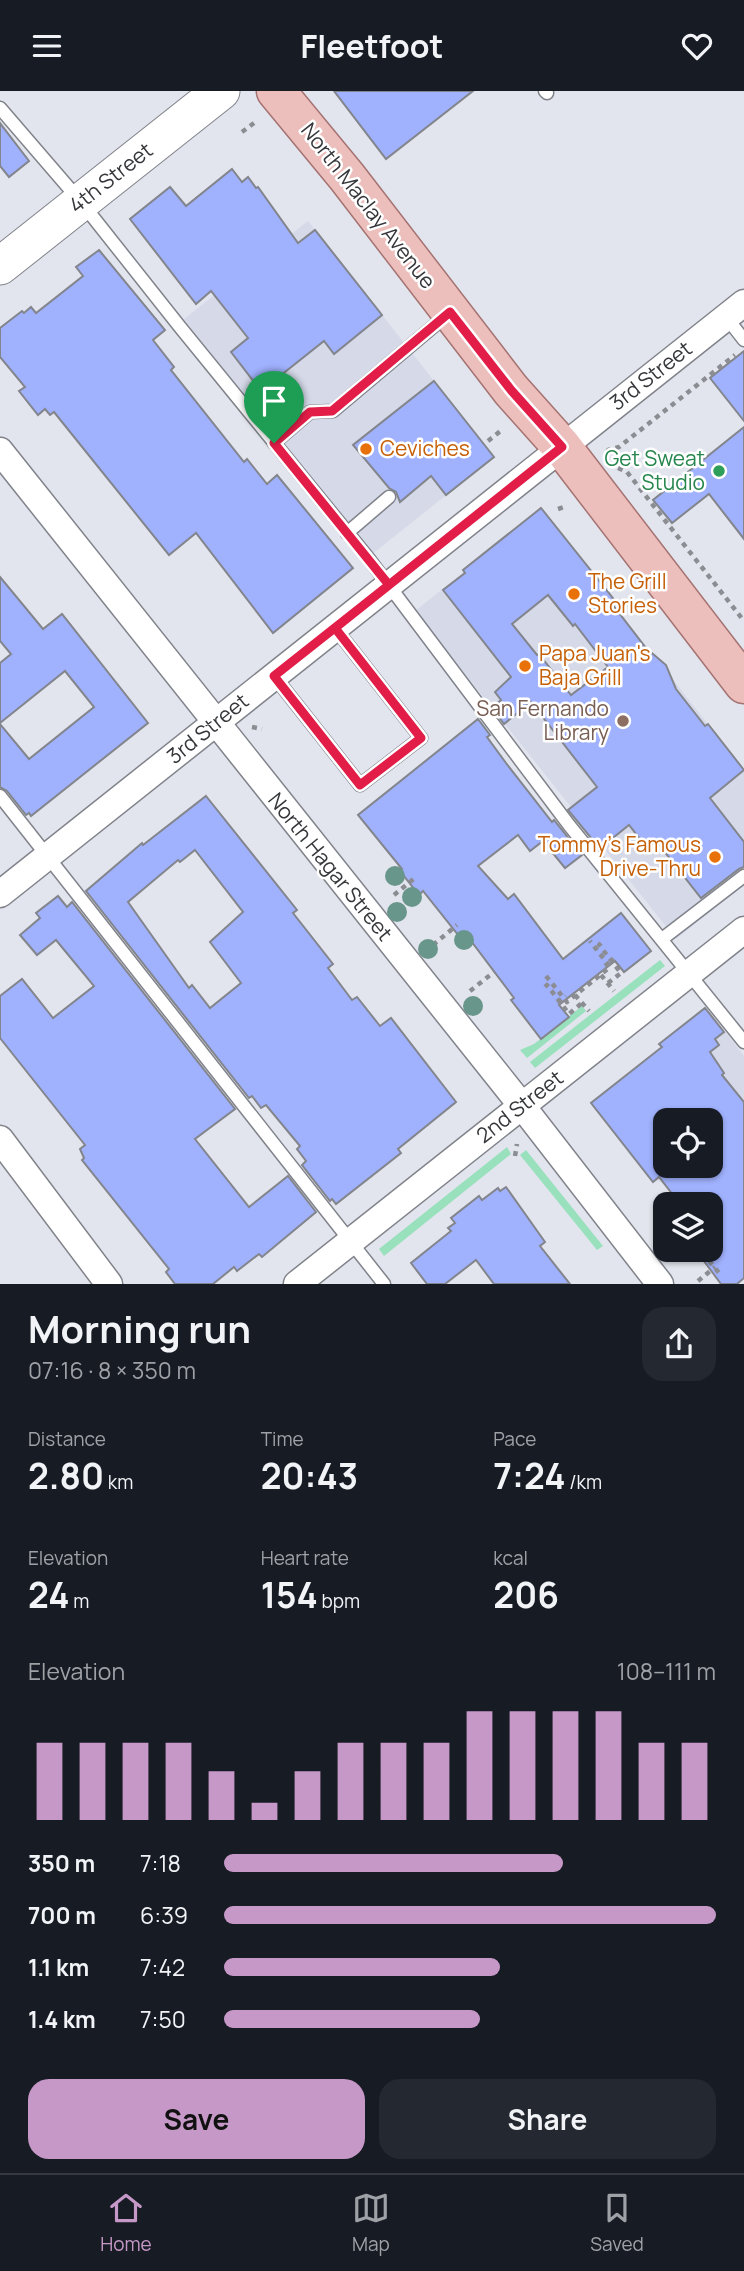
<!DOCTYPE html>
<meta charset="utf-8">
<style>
body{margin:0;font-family:Manrope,sans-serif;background:#242831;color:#f1f3f6;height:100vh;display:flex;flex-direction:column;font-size:26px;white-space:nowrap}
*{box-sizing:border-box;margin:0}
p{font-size:23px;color:#9ea1a6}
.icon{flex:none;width:38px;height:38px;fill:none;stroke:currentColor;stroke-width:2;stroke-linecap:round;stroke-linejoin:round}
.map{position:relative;height:1193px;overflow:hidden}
.side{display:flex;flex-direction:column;background:#171b24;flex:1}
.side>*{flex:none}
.fabs{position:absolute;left:653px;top:1017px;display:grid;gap:14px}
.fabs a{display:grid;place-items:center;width:70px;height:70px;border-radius:14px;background:#171b24;box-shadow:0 2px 5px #0004;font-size:35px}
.pin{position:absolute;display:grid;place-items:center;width:60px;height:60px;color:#fff;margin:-72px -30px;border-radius:50% 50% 50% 0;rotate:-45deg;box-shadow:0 0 7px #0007}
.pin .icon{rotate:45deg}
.round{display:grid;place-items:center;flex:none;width:74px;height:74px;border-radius:21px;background:#242831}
.overview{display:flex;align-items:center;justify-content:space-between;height:119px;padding:0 28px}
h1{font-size:38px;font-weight:700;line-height:52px}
.stats{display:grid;grid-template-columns:repeat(3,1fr);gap:10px;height:119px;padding:7px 28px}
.stats div{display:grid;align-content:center}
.stats b{font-size:35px;font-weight:700}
.stats small{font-size:19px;font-weight:400}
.stats p{font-size:19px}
.chart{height:196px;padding:14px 28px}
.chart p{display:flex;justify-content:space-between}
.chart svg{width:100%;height:126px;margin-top:7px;stroke:#c698c7;stroke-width:6}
.action{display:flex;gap:14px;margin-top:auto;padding:14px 28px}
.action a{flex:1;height:80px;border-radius:21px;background:#c698c7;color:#111;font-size:28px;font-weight:700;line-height:80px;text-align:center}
.action a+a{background:#242831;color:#f1f3f6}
ul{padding:0 28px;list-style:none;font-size:23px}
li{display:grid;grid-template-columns:112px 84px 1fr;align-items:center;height:52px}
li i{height:18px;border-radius:9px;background:#c698c7}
header{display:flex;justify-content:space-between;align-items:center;height:91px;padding:0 28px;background:#171b24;font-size:32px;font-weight:700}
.tab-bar{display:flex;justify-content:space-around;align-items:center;height:98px;border-top:2px solid #363941;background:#171b24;font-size:19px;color:#9ea1a6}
.tab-bar a{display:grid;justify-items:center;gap:4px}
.tab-bar .selected{color:#c698c7}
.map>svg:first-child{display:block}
</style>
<header><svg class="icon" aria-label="menu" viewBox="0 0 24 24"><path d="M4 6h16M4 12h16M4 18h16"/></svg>Fleetfoot<svg class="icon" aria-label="heart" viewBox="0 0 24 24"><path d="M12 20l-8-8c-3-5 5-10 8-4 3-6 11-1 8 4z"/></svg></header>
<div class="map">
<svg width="744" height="1193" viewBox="0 0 744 1193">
<rect width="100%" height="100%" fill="#e3e5ee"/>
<g fill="#d5d9e8">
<path d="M308,130l186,236 -123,98 -187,-236z"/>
<path d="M540,420l204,259v115l-68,54 -261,-328z"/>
<path d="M706,916l38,49v75l-10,8 -75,-95z"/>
</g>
<g fill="#99e0bd">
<path d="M660,869l5,6 -130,102 -5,-6z"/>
<path d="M582,915l4,5 -59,47 -7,-8 14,-6z"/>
<path d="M507,1056l4,7 -127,102 -5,-7z"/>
<path d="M526,1059l77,96 -6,4 -77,-95z"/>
</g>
<g fill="#a0b1fd" stroke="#83858c" stroke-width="2" fill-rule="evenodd">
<path d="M334,0h139l-87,68z"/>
<path d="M0,32l29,38 -20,16 -9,-11z"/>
<path d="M232,78l10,13 6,-5 8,11 2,-1 40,56 17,-13 67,85 -48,39 -10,-13 -63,50 -30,-39 17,-14 -37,-47 -15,13 -66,-85 40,-32 16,19z"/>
<path d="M99,159l66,80 -12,10 21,27 -3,3 73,92 3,-3 20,25 10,-9 76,93 -80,65 -77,-100 -27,22 -115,-143 -4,3 -5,-6 -7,6 -19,-24 6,-4 -25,-30v-29l22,-17 2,2 7,-6 5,6 47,-37 -7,-9z"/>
<path d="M744,260v70l-34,-43z"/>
<path d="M434,290l60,76 -48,38 -15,-19 -31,26 -4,-10 -7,-4 -36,-43z"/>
<path d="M744,336v112l-35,-45 -37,29 -19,-23z"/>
<path d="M541,417l75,94 -3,3 33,43 20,17 10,24 29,37 3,-2 36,46 -34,28 34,44v25l-5,2 -38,29 -45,-57 -9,7 -18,-23 -26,21 -4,-4 -3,2 -28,-34 29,-23 -66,-85 -27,22 -12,-16 9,-8 -6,-8 16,-15 -68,-87 22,-17 -2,-3zM548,504l25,31 2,-2 33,43 -37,28 -32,-41 -2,1 -25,-31z"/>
<path d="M0,486l43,52 19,-15 86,109 -117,93 -2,-3 -3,2 -19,-24 -7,-4v-63l29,35 65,-52 -29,-36 -65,52v-60l11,-9 -11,-13z"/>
<path d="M478,628l12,16 -3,2 19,26 46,59 2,-2 28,35 -17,13 -22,-27 -13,10 -12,-16 -40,31 30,33 6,-5 49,65 58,-46 30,38 -27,21 -9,-11 -56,44 10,12 -28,22 -30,-39 3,-2 -46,-61 -5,4 -40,-50 -4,4 -19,-24 2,-2 -44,-54z"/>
<path d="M206,705l91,114 -4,3 40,51 -5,4 24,32 5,-3 23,29 11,-8 65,84 -58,47 3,4 -65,51 -4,-5 -2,2 -28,-36 4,-4 -9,-12 3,-3 -34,-41 -5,3 -9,-12 -3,2 -163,-207 56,-48 1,2zM195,759l48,62 -33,30 31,41 -31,25 -18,-23 -3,3 -61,-86 50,-42 2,2z"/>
<path d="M58,805l9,11 5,-5 163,207 -40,30 54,68 39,-31 28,36 -54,45 -3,-3 -22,17 -3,-4 -21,17h-38l-9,-12 3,-3 -87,-109 2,-2 -4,-9 5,-4 -85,-107v-42l22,-17 31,39 41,-32 -38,-46 -19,15 -17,-20 20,-17 -4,-5z"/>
<path d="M705,917l19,24 -9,7 4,6 -9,7 14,21 -2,2 22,27v176l-7,6h-16l-26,-35h15v-45h-30l-21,-27 -6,5 -62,-79 71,-56 -3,-3zM665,1029h45v45h-45z"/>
<path d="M506,1096l39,55 -5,4 30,38h-76l-18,-24 -31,24h-18l-16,-21 40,-32 -3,-3 7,-5 -4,-5 28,-22 3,4 16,-12 2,3z"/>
</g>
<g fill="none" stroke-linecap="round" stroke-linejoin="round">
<g stroke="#81838b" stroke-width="15">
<g id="lane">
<path d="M545,0l2,2"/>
<path d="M0,17l81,94 99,125 189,232 200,266 175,217"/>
<path d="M726,226l18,23"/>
<path d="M274,352l36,-31 23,-1 114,-96"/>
<path d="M347,442l42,-36"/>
<path d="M274,585l86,109 61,-47 -86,-110"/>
<path d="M0,705l384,488"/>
<path d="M662,848l82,-63"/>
</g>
</g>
<g stroke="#81838b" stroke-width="29">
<g id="street">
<path d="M0,360l522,655 138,178"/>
<path d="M0,803l744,-591"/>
<path d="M0,1048l109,145"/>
<path d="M297,1193l447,-354"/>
</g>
</g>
<g stroke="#81838b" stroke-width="39">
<path id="secondary" d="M0,175l221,-175"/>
</g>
<g stroke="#a47372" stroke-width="41">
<path id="primary" d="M276,0l71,86 164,213 51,57 182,237"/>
</g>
<g stroke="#8c8d93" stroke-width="4.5" stroke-dasharray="5 5" stroke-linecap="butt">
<path d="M242,41l16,-12"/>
<path d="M488,350l15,-12"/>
<path d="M609,361l-1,-2 11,-3 116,-92"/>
<path d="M618,377l9,4 117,149"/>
<path d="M558,418l9,-3"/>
<path d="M252,636l10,2"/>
<path d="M394,804l22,-18"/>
<path d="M601,852l-2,2 22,28 -13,10"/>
<path d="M433,854l24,-20"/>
<path d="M601,884l13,16"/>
<path d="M546,885l21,26 43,-35 -20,-26"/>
<path d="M545,896l2,-2 22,29 13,-11"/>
<path d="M470,900l24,-19"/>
<path d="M575,904l14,16"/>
<path d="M515,1065l2,-12"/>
<path d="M709,1170l11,13"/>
<path d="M698,1190l17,-14"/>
</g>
<use href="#lane" stroke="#fff" stroke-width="12"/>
<use href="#street" stroke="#fff" stroke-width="26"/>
<use href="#secondary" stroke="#fff" stroke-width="37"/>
<use href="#primary" stroke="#ecbebc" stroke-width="38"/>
<g stroke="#8c8d93" stroke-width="4.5" stroke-dasharray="5 5" stroke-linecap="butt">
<path d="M605,875l9,-7"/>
<path d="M558,912l8,-7"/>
</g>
</g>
<g fill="#69968b">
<circle cx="395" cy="785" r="10"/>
<circle cx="412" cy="806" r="10"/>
<circle cx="397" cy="821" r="10"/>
<circle cx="464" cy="849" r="10"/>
<circle cx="428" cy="858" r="10"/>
<circle cx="473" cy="915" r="10"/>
</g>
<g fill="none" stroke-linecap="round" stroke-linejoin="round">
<g stroke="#fff" stroke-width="14">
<path id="route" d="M274,352l115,142 -115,91 86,109 61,-47 -86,-110 227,-181 -51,-57 -61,-78 -118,99 -22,1 -36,31"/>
</g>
<use href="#route" stroke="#e11d48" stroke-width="9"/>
</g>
<g fill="#e8710a" stroke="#fff" stroke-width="2.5">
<circle cx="366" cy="358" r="7"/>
<circle cx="574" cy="503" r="7"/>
<circle cx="525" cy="575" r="7"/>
<circle cx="715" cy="766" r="7"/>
</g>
<circle fill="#2e9e5b" stroke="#fff" stroke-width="2.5" cx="719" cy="380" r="7"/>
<circle fill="#8d6e63" stroke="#fff" stroke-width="2.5" cx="623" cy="630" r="7"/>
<g text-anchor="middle" stroke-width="5" stroke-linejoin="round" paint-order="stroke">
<g font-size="21" fill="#36373a" stroke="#fff">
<text transform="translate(111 87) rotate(-38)" y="7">4th Street</text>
<text transform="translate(368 115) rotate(52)" y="7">North Maclay Avenue</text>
<text transform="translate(651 285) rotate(-38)" y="7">3rd Street</text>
<text transform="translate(208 638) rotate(-39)" y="7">3rd Street</text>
<text transform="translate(330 776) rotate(51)" y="7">North Hagar Street</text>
<text transform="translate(520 1016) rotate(-38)" y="7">2nd Street</text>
</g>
<g font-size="21" fill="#c56008" stroke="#fff" text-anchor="start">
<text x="380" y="365">Ceviches</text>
<text x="588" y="498">The Grill<tspan x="588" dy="24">Stories</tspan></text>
<text x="539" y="570">Papa Juan's<tspan x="539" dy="24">Baja Grill</tspan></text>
<text x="701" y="761" text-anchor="end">Tommy's Famous<tspan x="701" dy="24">Drive-Thru</tspan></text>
</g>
<g font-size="21" fill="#27864d" stroke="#fff" text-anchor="end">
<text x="705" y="375">Get Sweat<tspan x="705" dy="24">Studio</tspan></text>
</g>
<g font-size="21" fill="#785e54" stroke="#fff" text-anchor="end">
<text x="609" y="625">San Fernando<tspan x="609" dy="24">Library</tspan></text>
</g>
</g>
</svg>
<div class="fabs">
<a><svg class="icon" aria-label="locate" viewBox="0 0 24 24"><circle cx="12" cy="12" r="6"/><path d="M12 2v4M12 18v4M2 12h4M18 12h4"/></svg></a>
<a><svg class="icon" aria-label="layers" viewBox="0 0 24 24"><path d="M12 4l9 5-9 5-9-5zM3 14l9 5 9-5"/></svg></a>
</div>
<div class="pin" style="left:274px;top:352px;background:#1e9e55"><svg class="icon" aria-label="arrive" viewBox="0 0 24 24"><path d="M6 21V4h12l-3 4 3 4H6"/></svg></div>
</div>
<section class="side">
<div class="overview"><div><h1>Morning run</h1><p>07:16 · 8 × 350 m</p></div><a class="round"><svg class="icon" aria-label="share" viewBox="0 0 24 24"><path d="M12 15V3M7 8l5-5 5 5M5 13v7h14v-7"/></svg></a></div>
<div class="stats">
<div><p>Distance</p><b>2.80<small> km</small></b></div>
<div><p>Time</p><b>20:43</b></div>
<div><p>Pace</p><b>7:24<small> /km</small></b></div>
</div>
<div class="stats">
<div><p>Elevation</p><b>24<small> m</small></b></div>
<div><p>Heart rate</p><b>154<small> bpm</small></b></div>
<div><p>kcal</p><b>206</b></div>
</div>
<div class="chart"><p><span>Elevation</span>108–111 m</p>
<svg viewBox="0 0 160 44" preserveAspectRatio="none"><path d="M5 44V17M15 44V17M25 44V17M35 44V17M45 44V27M55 44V38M65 44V27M75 44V17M85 44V17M95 44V17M105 44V6M115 44V6M125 44V6M135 44V6M145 44V17M155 44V17"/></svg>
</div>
<ul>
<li><b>350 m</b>7:18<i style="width:69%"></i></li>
<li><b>700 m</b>6:39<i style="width:100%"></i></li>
<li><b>1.1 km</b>7:42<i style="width:56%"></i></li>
<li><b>1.4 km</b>7:50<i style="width:52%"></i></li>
</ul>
<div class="action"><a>Save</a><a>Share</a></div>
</section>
<nav class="tab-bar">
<a class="selected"><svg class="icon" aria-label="home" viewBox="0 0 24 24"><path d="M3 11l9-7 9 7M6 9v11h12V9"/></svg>Home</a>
<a><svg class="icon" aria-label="map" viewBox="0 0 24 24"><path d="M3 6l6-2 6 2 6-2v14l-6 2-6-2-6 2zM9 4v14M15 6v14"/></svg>Map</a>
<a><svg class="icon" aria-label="saved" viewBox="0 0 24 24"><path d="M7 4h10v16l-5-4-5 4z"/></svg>Saved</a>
</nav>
